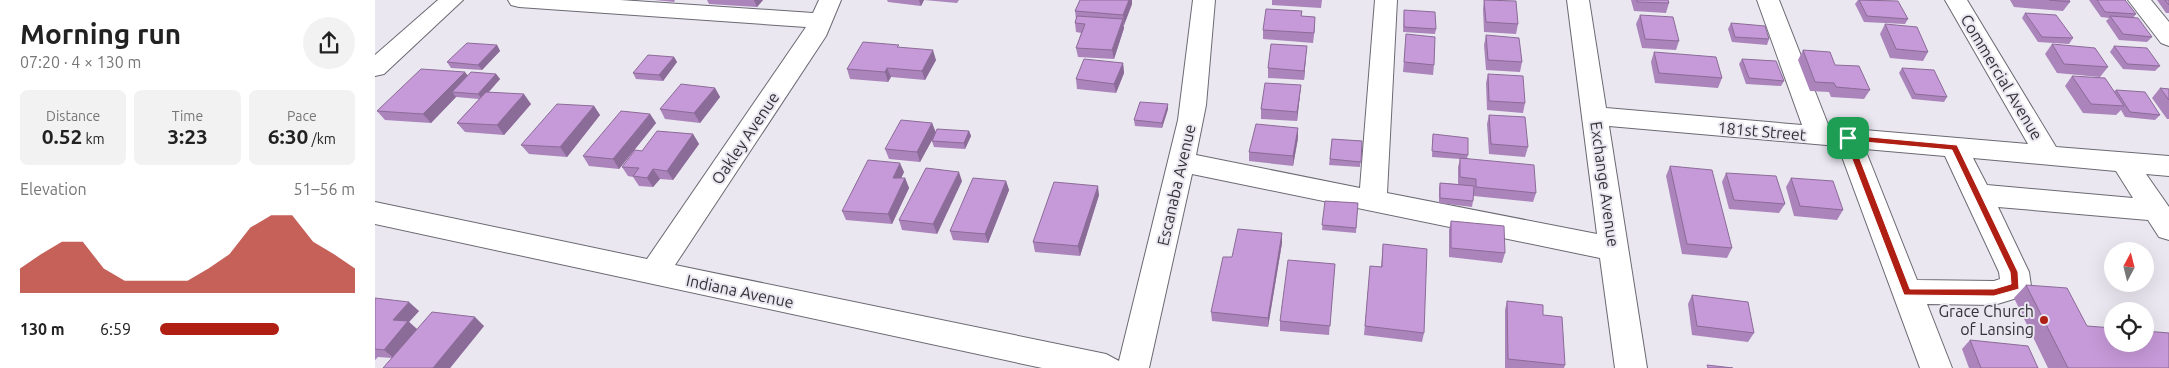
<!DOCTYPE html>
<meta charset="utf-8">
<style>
body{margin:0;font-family:Ubuntu,sans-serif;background:#f2f2f2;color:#222;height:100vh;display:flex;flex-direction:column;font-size:19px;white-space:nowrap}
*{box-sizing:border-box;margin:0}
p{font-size:16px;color:#767676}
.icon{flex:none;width:28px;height:28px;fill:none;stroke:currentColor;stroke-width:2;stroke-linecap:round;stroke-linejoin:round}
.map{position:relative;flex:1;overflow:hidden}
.drawer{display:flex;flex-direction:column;background:#fff;width:375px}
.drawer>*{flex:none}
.needle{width:32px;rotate:7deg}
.controls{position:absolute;left:1729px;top:242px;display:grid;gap:10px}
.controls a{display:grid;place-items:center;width:50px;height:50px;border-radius:50%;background:#fff;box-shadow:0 5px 20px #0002;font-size:25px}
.pin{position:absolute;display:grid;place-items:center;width:42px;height:42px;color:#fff;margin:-21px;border-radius:10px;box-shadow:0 2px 8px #0006}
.round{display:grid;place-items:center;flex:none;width:52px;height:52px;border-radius:26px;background:#f2f2f2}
.overview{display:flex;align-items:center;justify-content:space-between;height:85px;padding:0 20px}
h1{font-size:28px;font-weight:700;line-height:38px}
.figures{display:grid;grid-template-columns:repeat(3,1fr);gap:8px;height:85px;padding:5px 20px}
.figures div{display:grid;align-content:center;border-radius:8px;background:#f2f2f2;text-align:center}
.figures b{font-size:21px;font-weight:700}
.figures small{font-size:14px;font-weight:400}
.figures p{font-size:14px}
.chart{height:140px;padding:10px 20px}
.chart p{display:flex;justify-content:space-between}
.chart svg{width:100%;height:90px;margin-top:5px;fill:#af1f13;opacity:.7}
ul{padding:0 20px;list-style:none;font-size:16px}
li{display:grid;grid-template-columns:80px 60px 1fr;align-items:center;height:38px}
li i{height:12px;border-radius:6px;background:#af1f13}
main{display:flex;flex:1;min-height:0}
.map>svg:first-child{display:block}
</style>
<main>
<section class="drawer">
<div class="overview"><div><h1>Morning run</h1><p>07:20 · 4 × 130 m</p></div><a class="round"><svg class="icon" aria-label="share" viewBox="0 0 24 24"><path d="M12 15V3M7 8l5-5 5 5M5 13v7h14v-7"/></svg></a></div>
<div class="figures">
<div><p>Distance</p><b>0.52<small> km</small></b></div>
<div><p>Time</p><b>3:23</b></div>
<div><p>Pace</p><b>6:30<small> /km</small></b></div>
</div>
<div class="chart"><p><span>Elevation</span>51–56 m</p>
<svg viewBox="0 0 160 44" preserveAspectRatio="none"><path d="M0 44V32L10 25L20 19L30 19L40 32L50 38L60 38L70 38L80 38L90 32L100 25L110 12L120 6L130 6L140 19L150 25L160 32V44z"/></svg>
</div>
<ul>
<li><b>130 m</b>6:59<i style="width:61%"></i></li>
</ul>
</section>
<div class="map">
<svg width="1794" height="368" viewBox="0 0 1794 368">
<rect width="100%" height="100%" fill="#eae7f1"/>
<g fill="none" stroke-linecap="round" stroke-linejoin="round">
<g stroke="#6b6972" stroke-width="2">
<g id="minor">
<path d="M63,0h25l-79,74 -9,2v-21z"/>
<path d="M133,0h112l193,13 6,-13h22l-15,36 -151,229 431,89 13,7 59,-241 15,-120h22l-9,105 -10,50 164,33 15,-188h22l-10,193 210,41 -30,-234h22l17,108 196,17 -45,-125h22l50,127 199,17 -83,-144h22l89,147 113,9v20l-23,-2 23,33v33l-10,-3 -11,-17 -150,-13 31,65 2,14 -4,9 -33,10 -67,-1 25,64h-32l-82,-222 -229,-20 38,242h-32l-15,-110 -408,-84 -43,194h-107l-667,-144v-22l272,57 159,-232 -287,-20 -8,-2zM1490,149l80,7 54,116 1,7 -6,2 -77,-1zM1598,158l143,13 17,27 -146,-13z"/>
<path d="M1753,0h23l18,22v24l-8,-3z"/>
</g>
</g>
<use href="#minor" fill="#fff" fill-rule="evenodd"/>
</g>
<g fill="#aa84ba">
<path d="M279,0h21l-1,2z"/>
<path d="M332,0h56l-6,7 -48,-3z"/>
<path d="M512,0h72l-2,3 -33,-3 -3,6 -33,-4z"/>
<path d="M705,0h52v4l-8,21h-1l1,3 -10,31 -36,-2 -2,-9 5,-15 -5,-1 -1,-9 1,-4 -1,-8z"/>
<path d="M897,0h50l-1,8 -49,-3z"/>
<path d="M1109,0l34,24 -2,10 -32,-2 -1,-23z"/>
<path d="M1256,0h37l1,3 -3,10 -32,-2z"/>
<path d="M1483,0h15l35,19 -3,5 -41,-2 -9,-18z"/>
<path d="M1635,0h59l1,2 -7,9 -49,-4z"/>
<path d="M1714,0h36l11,14 -3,4 19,19 -5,5 -28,-2 -13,-19 3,-3 -8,-1z"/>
<path d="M1782,0h12v13h-3z"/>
<path d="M1029,10l32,19 -1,5 -32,-2z"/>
<path d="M927,11l-1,5 14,11 -2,16 -50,-4v-9z"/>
<path d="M1650,13l48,25 -4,6 -31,-2 -16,-24z"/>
<path d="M1265,15l39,26 -3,9 -34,-2 -6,-24z"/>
<path d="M1356,23l38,16 -2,6 -35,-3 -4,-13z"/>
<path d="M1510,24l43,28 -5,9 -33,-3 -10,-24z"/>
<path d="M1031,34l28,31 -1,10 -30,-3z"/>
<path d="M1111,35l36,27 -2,10 -34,-2 -2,-25z"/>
<path d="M1677,44l56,23 -8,10 -43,-4 -12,-19z"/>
<path d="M122,45l3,6 -18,19 -31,-2 -4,-6z"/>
<path d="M1739,46l46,20 -5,5 -32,-2 -13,-17z"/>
<path d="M525,48l36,12 -11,20 -34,-3 -3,5 -38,-3 -3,-10z"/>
<path d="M1428,50l67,40 -6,9 -33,-2 -2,-5 -19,-1 -12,-31z"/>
<path d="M1279,52l68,26 -4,10 -63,-5 -4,-21z"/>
<path d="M931,56l-2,24 -36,-2v-10z"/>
<path d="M299,57l3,5 -14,19 -27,-2 -3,-6z"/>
<path d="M1367,59l42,22 -3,5 -35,-2 -7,-20z"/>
<path d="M748,63l1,10 -8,20 -39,-4 -1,-10z"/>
<path d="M1527,68l45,29 -3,5 -32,-3 -13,-26z"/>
<path d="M121,74l4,5 -11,13 42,12 -27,31 -39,-3 -8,-9 22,-24 -23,-2 -25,26 -46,-3 -8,-9 91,-35z"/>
<path d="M1113,74l37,29 -2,10 -36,-3 -1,-27z"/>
<path d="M1697,76l42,15 2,-1 44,25 -5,5 -30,-3 -4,-7 -5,5 -33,-2 -18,-27z"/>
<path d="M926,85l-4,36 -36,-2v-10z"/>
<path d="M340,88l5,9 -20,26 -35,-4 -5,-10z"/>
<path d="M1785,88l9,1v30h-2l-15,-21z"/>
<path d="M219,106l6,9 -33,42 -38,-3 -8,-9z"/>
<path d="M793,109l-6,19 -27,-2 -1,-6z"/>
<path d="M275,114l6,9 -37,46 -30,-3 -6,-10z"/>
<path d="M1114,115l39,32 -3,10 -36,-3 -2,-30z"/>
<path d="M557,123l4,10 33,-2 2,5 -6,13 -31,-2 -2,-6 3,-7 -15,28 -31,-3 -4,-10z"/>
<path d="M923,128v10l-5,28 -44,-5v-9z"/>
<path d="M318,134l6,10 -26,36 -13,-1 -7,8 -14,-1 -6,-9 -5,-1 -6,-9 20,-16z"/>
<path d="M1058,134l35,21 -1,3 69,35 -3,9 -59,-6v-7h-1v12l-1,6 -33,-4v-15l1,-5 18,1v-17l2,-8 -28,-2z"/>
<path d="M957,139l30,2 -2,26 -31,-2z"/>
<path d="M1295,166l62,82 -5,10 -45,-4 -16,-78z"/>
<path d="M529,172l-3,6h4l4,10 -17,36 -46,-4 -4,-9z"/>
<path d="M1351,173l59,31 -6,9 -50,-4 -7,-27z"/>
<path d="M1416,178l52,32 -6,10 -43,-4 -8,-29z"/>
<path d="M587,181l-25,53 -35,-4 -3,-10z"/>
<path d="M631,181l3,9 -21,53 -35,-3 -3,-9z"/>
<path d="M724,195l-19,61 -45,-4 -2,-10z"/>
<path d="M950,201l33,2 -2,30 -34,-3z"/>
<path d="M1076,221l54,32 -3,10 -53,-6v-27z"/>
<path d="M907,233v10l-14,84 -56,-6 -1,-9z"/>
<path d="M1008,244l41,89 -2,9 -58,-7 6,-69 11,1z"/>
<path d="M960,264l-6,71 -49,-4v-10z"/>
<path d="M1651,285l61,41 82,42h-121l-34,-70z"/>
<path d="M1317,295l62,38 -6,9 -56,-7 -4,-31z"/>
<path d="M0,298l44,13 -10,11 8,7 67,-3 -34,42h-67l9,-10 -14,-1 -3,3z"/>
<path d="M1132,301l36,14 22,50 -1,3h-59v-58z"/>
<path d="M1595,340l68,28h-69l-7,-19z"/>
</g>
<g fill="#8b6b97">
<path d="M379,0h9l-6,7z"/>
<path d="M544,0h5l-3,6z"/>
<path d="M754,0h3v4l-8,21 -1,-10z"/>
<path d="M748,19l1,9 -10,31 -2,-9z"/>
<path d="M122,45l3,6 -18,19 -4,-5z"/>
<path d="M932,46l-1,10 -2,24v-9z"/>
<path d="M558,50l3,10 -11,20 -3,-9z"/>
<path d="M299,57l3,5 -14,19 -4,-6z"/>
<path d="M748,63l1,10 -8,20 -2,-9z"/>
<path d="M512,68l4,9 -3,5 -3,-10z"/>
<path d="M90,72l7,9 -20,11 4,5 -25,26 -8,-9z"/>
<path d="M121,74l4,5 -18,20 -4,-5z"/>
<path d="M926,85l-1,10 -3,26v-9z"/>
<path d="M340,88l5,9 -20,26 -6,-10z"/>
<path d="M149,94l7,10 -27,31 -7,-10z"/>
<path d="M793,104v5l-6,19v-5z"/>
<path d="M219,106l6,9 -33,42 -7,-10z"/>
<path d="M275,114l6,9 -37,46 -6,-10z"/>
<path d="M557,123l4,10 -16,29 -3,-10z"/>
<path d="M923,128v10l-5,28v-10z"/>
<path d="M594,131l2,5 -6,13 -1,-6z"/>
<path d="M318,134l6,10 -26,36 -6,-9z"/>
<path d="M525,163l4,9 -7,15 -4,-9z"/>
<path d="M278,169l7,10 -7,8 -6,-9z"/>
<path d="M584,172l3,9 -25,53 -4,-10z"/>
<path d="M530,178l4,10 -17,36 -4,-10z"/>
<path d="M631,181l3,9 -21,53 -3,-9z"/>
<path d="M723,186l1,9 -19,61 -2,-10z"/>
<path d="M907,233v10l-14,84v-9z"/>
<path d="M34,302l10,9 -10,11 9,8 -23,29 -11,-9 9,-30z"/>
<path d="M100,317l9,9 -34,42h-17z"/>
</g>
<g fill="#c699d8" stroke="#8b6b97">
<path d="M705,0h49l-6,15 -48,-4z"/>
<path d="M1109,0l32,1 2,23 -32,-2z"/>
<path d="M1262,0h31l1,3 -32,-1z"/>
<path d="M1484,0l39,1 10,18 -41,-3z"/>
<path d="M1674,0h20l1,2z"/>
<path d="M1722,0h28l11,14 -31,-2z"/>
<path d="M1790,0h4v5z"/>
<path d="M891,9l36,2 -1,5 14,1 -1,16 -51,-3z"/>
<path d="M1029,10l31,2 1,17 -32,-2z"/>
<path d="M1650,13l31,2 17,23 -31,-1z"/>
<path d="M1265,15l33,2 6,24 -34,-2z"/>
<path d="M702,16l46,3 -11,31 -36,-2 9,-24 -10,-1z"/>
<path d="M1735,16l28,2 14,19 -29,-3z"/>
<path d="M1356,23l34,3 4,13 -34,-2z"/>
<path d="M1510,24l32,3 11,25 -32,-3z"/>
<path d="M1031,34l29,3 -1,28 -30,-3z"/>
<path d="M1111,35l33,3 3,24 -34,-2z"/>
<path d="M488,42l36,3 -2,2 36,3 -11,21 -35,-3 -2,4 -38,-3z"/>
<path d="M92,43l30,2 -19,20 -31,-3z"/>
<path d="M896,44l36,2 -3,25 -36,-3z"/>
<path d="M1677,44l43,4 13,19 -44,-3z"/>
<path d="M1739,46l33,2 13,18 -33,-2z"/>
<path d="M1428,50l27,2 5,13 24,1 11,24 -34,-3 -2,-4 -19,-1z"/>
<path d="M1279,52l62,5 6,21 -63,-5z"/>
<path d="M273,55l26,2 -15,18 -26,-2z"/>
<path d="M709,59l39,4 -9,21 -38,-5z"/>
<path d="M1367,59l34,2 8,20 -35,-3z"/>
<path d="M1527,68l32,2 13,27 -32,-3z"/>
<path d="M46,69l44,3 -42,42 -46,-3z"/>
<path d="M96,72l25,2 -18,20 -26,-2z"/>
<path d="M1113,74l35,2 2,27 -36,-2z"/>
<path d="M1697,76l33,2 19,28 -33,-2z"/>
<path d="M890,83l36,2 -4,27 -36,-3z"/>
<path d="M306,84l34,4 -21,25 -34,-4z"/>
<path d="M1785,88l9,1v11z"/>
<path d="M1741,90l29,2 15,23 -30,-3z"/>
<path d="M111,92l38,2 -27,31 -40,-2z"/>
<path d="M765,102l28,2 -6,19 -28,-3z"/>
<path d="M182,104l37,2 -34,41 -39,-2z"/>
<path d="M246,111l29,3 -37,45 -30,-3z"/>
<path d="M1114,115l36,2 3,30 -37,-3z"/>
<path d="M526,120l31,3 -15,29 -32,-3z"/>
<path d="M881,124l42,4 -5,28 -44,-4z"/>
<path d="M562,129l32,2 -5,12 -32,-2z"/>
<path d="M282,131l36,3 -26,37 -14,-2 -6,9 -14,-2 6,-8 -17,-1 13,-17 7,1z"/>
<path d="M1058,134l35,4v17l-36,-4z"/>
<path d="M957,139l30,2 -1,21 -31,-3z"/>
<path d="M1085,158l74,7 2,28 -60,-6v-8l-16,-2z"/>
<path d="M493,160l32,3 -7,15h12l-17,36 -46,-3z"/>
<path d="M1295,166l42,4 20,78 -45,-4z"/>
<path d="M551,168l33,4 -26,52 -34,-4z"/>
<path d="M1351,173l50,3 9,28 -51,-4z"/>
<path d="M598,178l33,3 -21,53 -35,-3z"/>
<path d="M1416,178l42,3 10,29 -43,-4z"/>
<path d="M679,182l44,4 -20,60 -45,-4z"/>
<path d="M1065,183l34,3 -1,15 -33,-3z"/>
<path d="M950,201l33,2 -2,25 -34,-3z"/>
<path d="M1076,221l53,5 1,27 -54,-5z"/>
<path d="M863,229l44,4 -14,85 -57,-6 12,-55h9z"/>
<path d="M1008,244l44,5 -3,84 -59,-7 5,-60 12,1z"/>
<path d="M913,260l47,4 -5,62 -50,-5z"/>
<path d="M1651,285l41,3 20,38 26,2v16h32v-13l24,2v35h-101z"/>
<path d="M1317,295l56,7 6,31 -57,-7z"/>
<path d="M0,298l34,4 -16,18 15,1 -24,29 -9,-1z"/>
<path d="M1132,301l36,4v10l19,2 3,48 -57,-6z"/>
<path d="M57,312l43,5 -42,51h-50z"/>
<path d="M1595,340l58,6 10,22h-57z"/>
<path d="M1332,365l26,3h-25z"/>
</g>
<path fill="#af1f13" stroke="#fff" fill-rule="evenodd" d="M1473,135l109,10 61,127 1,17 -25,7 -90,-1 -60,-157zM1478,141l99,9 58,122 1,12 -17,5h-84z"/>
<circle fill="#af1f13" stroke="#eae7f1" stroke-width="2" cx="1669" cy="320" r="5"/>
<g text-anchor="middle" stroke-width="4" stroke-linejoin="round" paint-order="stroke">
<g font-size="16" fill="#333236" stroke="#eae7f1">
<text transform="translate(1627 77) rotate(59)" y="6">Commercial Avenue</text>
<text transform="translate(1387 131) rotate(5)" y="6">181st Street</text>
<text transform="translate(370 138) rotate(-56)" y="6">Oakley Avenue</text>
<text transform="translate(1230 184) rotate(82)" y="6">Exchange Avenue</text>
<text transform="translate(801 185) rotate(-77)" y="6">Escanaba Avenue</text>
<text transform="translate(365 291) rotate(12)" y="6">Indiana Avenue</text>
</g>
<g font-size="16" fill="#333236" stroke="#eae7f1" text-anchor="end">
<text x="1659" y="317">Grace Church<tspan x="1659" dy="18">of Lansing</tspan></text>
</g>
</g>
</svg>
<div class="controls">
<a><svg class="needle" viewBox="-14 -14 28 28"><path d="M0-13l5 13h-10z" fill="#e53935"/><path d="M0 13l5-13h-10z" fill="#767676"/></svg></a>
<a><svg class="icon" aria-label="locate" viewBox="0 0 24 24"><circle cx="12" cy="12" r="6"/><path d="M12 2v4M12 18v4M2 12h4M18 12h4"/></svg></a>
</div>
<div class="pin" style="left:1473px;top:138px;background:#1e9e55"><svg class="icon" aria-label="arrive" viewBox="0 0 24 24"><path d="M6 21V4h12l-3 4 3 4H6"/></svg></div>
</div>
</main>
